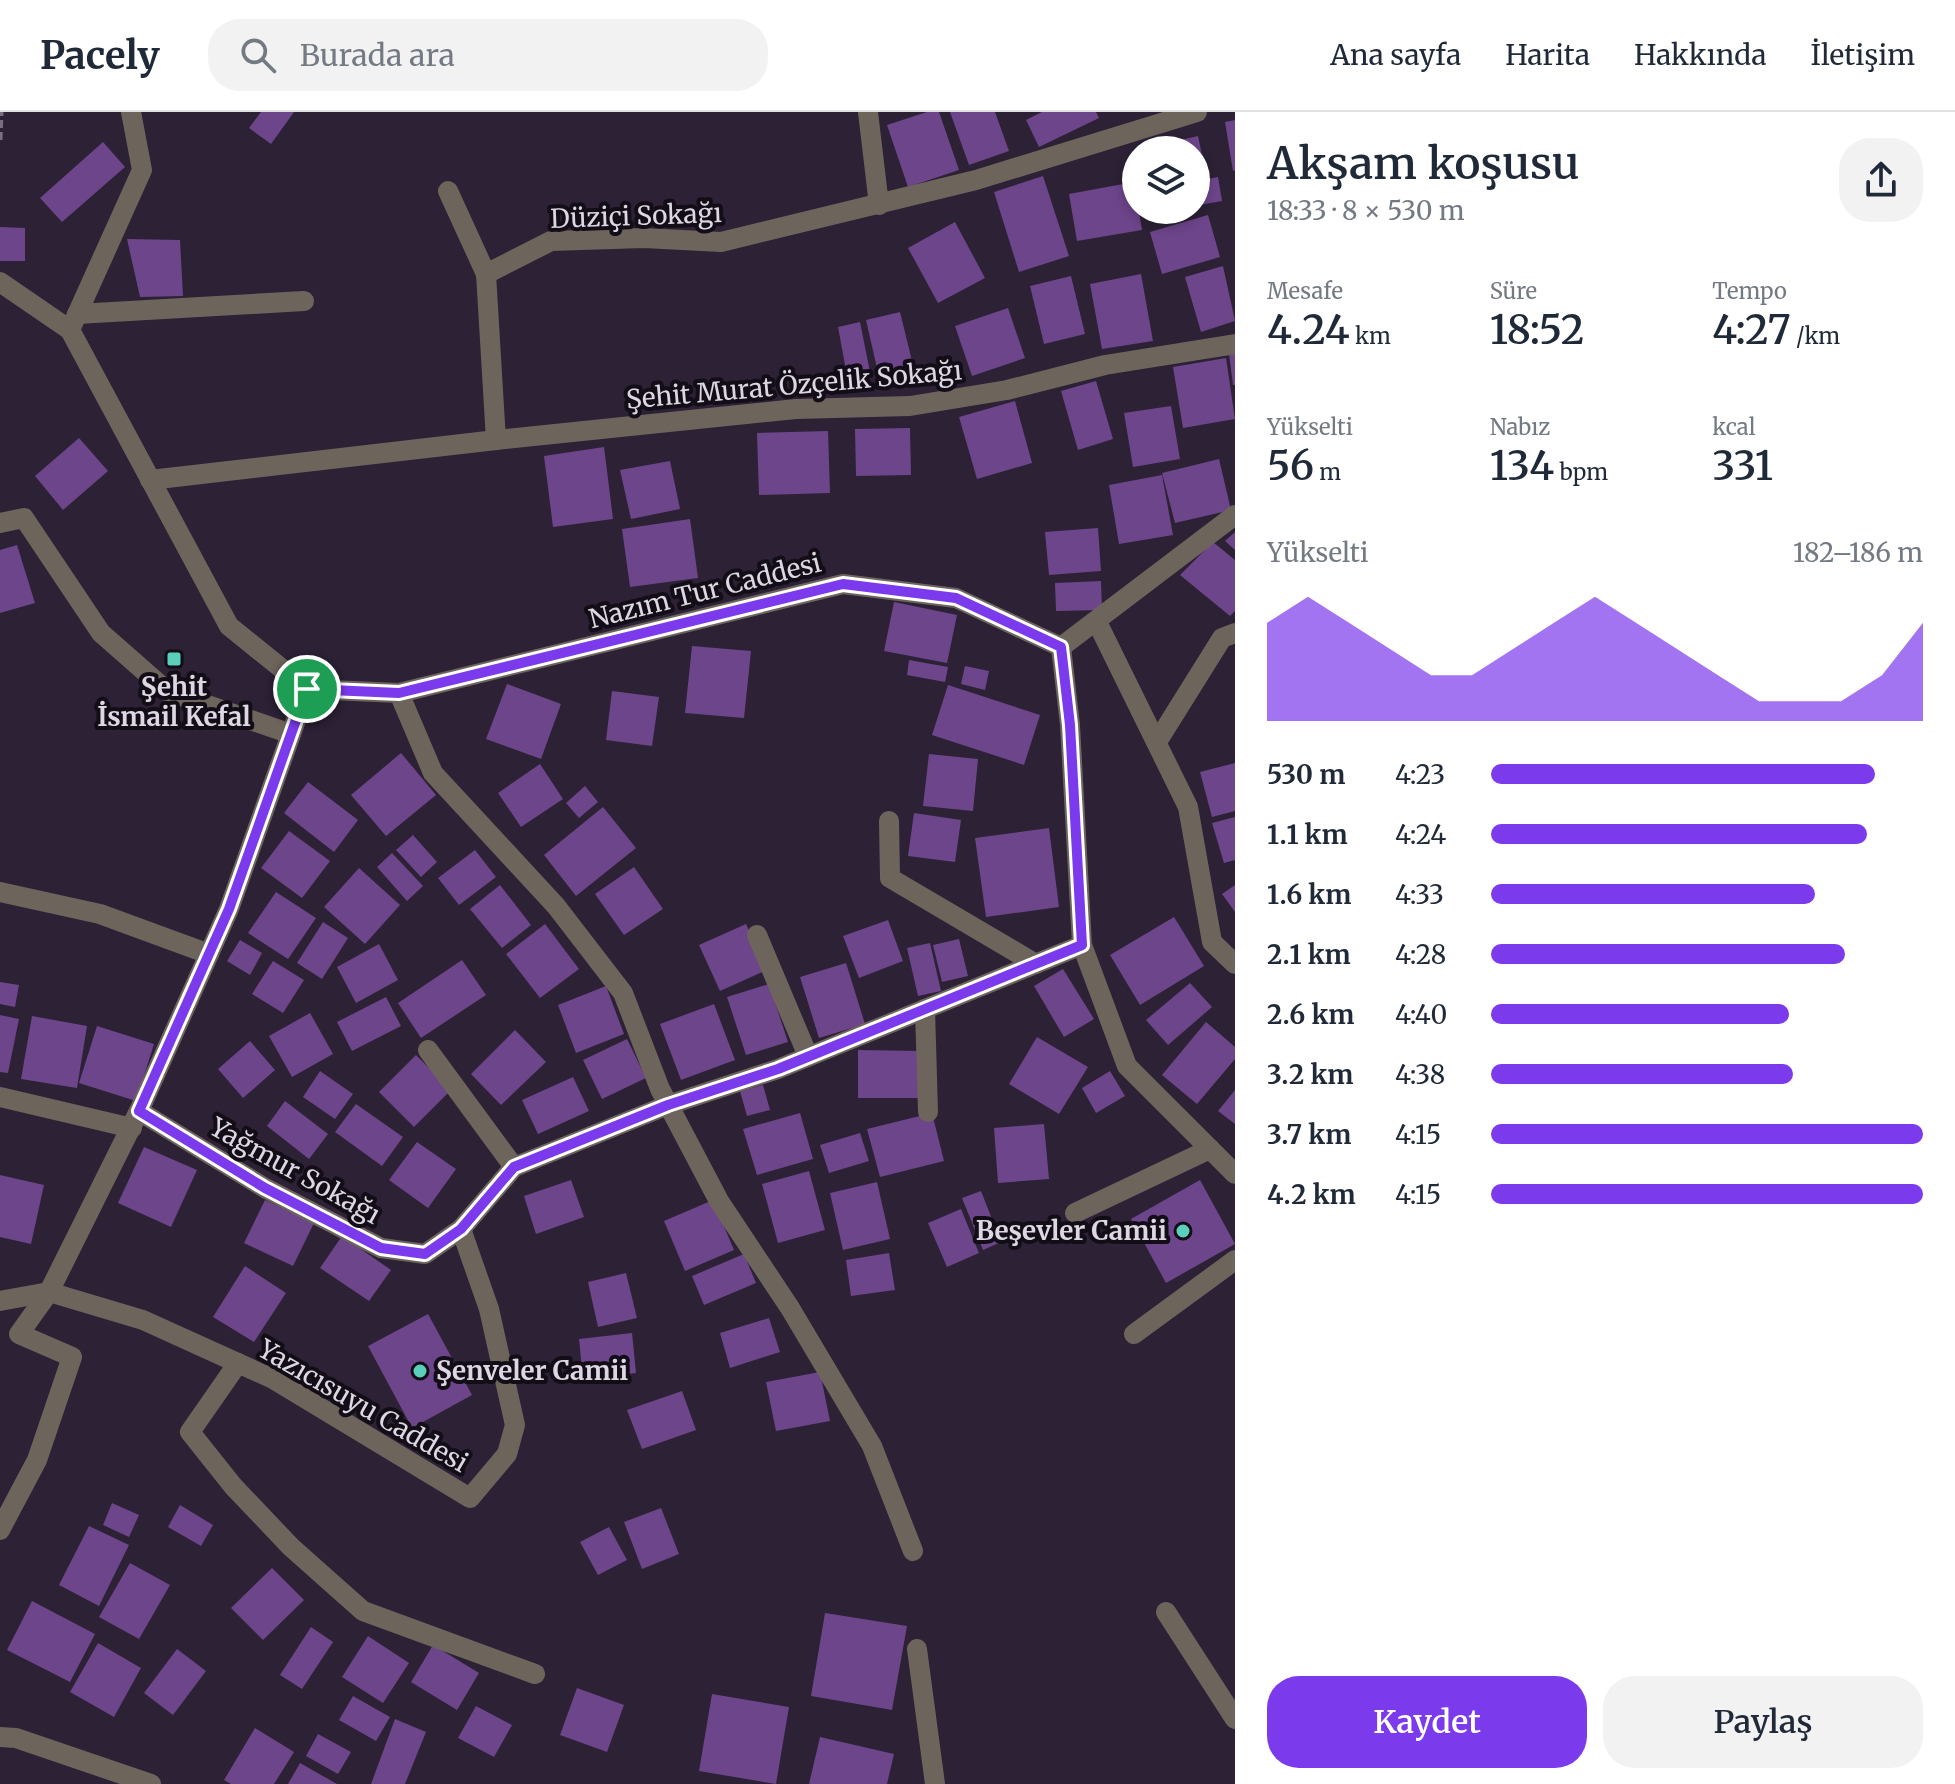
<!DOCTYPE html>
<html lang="tr">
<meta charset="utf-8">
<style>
body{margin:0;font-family:Merriweather,serif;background:#f2f2f3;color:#1f2937;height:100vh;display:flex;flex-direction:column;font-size:30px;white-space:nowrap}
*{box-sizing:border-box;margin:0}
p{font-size:26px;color:#747a83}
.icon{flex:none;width:44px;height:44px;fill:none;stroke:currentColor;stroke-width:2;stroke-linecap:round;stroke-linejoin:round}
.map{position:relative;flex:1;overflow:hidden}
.side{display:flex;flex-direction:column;background:#fff;width:720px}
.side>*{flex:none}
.controls{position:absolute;left:1122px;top:24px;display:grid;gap:16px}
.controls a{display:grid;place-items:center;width:88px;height:88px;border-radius:50%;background:#fff;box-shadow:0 4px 12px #0003;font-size:40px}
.pin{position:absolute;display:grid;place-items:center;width:68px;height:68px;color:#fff;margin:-34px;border:4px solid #fff;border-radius:50%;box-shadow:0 2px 8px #0007}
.round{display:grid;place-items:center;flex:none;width:84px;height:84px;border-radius:32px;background:#f2f2f3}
.headline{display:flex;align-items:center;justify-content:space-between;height:136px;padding:0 32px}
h1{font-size:44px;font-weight:600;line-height:60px}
.metrics{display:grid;grid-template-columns:repeat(3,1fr);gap:12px;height:136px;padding:8px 32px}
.metrics div{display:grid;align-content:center}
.metrics b{font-size:40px;font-weight:600}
.metrics small{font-size:22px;font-weight:400}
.metrics p{font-size:22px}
.chart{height:224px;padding:16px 32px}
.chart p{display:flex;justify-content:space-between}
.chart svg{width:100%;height:144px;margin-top:8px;fill:#7c3aed;opacity:.7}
.button{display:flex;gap:16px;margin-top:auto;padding:16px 32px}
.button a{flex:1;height:92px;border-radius:32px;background:#7c3aed;color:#fff;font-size:32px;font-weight:600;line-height:92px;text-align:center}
.button a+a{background:#f2f2f3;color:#1f2937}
ul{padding:0 32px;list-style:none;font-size:26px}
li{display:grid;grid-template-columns:128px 96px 1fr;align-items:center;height:60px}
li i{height:20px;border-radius:10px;background:#7c3aed}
header{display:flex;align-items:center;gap:48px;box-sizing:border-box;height:112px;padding:0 40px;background:#fff;border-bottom:2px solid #e0e1e3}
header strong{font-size:38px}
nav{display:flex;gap:44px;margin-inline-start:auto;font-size:28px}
.search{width:560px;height:72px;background:#f2f2f3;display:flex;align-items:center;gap:20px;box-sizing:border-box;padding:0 28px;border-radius:32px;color:#747a83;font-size:30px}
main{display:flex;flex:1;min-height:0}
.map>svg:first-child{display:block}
</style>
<header>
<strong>Pacely</strong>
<div class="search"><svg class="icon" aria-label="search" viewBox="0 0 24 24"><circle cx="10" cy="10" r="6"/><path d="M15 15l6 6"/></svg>Burada ara</div>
<nav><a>Ana sayfa</a><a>Harita</a><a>Hakkında</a><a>İletişim</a></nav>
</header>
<main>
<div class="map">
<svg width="1235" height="1672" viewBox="0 0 1235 1672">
<rect width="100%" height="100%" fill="#2c2135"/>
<g fill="#6d458b">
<path d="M261,0h33l-23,32 -22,-16z"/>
<path d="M927,0h12l20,58 -51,17 -21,-62z"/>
<path d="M950,0h45l14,39 -40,14z"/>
<path d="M1042,0h54l3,6 -60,29 -13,-27z"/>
<path d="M1235,8v50l-2,1 -8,-49z"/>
<path d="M1198,24l8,38 -10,2v-26h-60z"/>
<path d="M103,30l22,25 -63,55 -22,-24z"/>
<path d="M1043,64l26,80 -50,16 -25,-80z"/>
<path d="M1218,65l4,24 -23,4 -3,-24z"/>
<path d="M1134,70l8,48 -65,11 -8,-47z"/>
<path d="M1208,103l12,42 -58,17 -12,-42z"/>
<path d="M955,110l30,56 -47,25 -30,-55z"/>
<path d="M0,115l25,1v33h-25z"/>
<path d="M127,127l53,1 3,56 -43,1z"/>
<path d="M1223,154l12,55 -34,11 -16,-55z"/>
<path d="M1141,162l12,67 -51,8 -12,-65z"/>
<path d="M1071,164l14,58 -41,10 -14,-58z"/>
<path d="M1008,196l17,50 -53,18 -17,-50z"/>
<path d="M900,200l14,57 -35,8 -13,-57z"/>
<path d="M860,210l11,55 -23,4 -10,-54z"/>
<path d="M1235,241v32h-2l-4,-31z"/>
<path d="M1226,246l9,61 -52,9 -10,-61z"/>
<path d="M1096,269l17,58 -35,11 -17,-59z"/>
<path d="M1015,289l17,62 -55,16 -18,-62z"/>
<path d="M1171,294l9,53 -47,8 -9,-54z"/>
<path d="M910,316l1,47 -55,1 -1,-47z"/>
<path d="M828,319l2,62 -71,2 -2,-62z"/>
<path d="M79,326l29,33 -45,39 -28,-34z"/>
<path d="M604,335l9,72 -60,8 -9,-71z"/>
<path d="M1219,347l12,51 -56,13 -13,-50z"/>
<path d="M670,349l10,48 -49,10 -11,-49z"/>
<path d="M1162,363l11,60 -54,9 -10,-59z"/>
<path d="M690,407l8,59 -68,9 -8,-58z"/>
<path d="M1098,416l3,43 -52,4 -4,-43z"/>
<path d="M1235,420v18l-10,-9z"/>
<path d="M1213,430l22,18v51l-5,5 -50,-41z"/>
<path d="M17,433l18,58 -35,10v-63z"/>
<path d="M1101,469l1,29 -46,1 -1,-28z"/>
<path d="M894,490l63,13 -10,48 -63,-12z"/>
<path d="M692,534l59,5 -7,67 -59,-5z"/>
<path d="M909,548l39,7 -3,15 -38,-7z"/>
<path d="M965,554l24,5 -4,19 -24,-6z"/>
<path d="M507,572l54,20 -20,55 -55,-20z"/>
<path d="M948,573l92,30 -16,50 -92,-30z"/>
<path d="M612,579l47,6 -7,49 -46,-6z"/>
<path d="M401,641l35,42 -50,41 -35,-41z"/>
<path d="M929,642l49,5 -5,52 -50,-5z"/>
<path d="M1235,651v48l-23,6 -12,-45z"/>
<path d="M540,652l23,35 -42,28 -23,-34z"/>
<path d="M308,670l50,38 -24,32 -50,-39z"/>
<path d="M585,674l13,16 -19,16 -13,-15z"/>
<path d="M603,695l33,41 -60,48 -32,-41z"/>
<path d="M914,701l47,7 -6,42 -47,-6z"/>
<path d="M1235,705v43l-11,3 -12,-40z"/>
<path d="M1049,716l10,79 -73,10 -11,-79z"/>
<path d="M289,719l41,30 -28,37 -41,-30z"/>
<path d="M413,723l24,27 -16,15 -25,-27z"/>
<path d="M475,738l21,27 -37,28 -21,-27z"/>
<path d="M392,741l31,33 -16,15 -30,-34z"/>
<path d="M634,755l29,42 -39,26 -29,-41z"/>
<path d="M359,756l41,37 -35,39 -41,-37z"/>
<path d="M500,773l31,40 -29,23 -32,-39z"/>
<path d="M1235,773v27l-13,-18z"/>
<path d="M276,780l40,26 -28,41 -40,-26z"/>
<path d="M1174,805l30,49 -64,39 -30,-50z"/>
<path d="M888,808l15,41 -44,17 -16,-42z"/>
<path d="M323,810l25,16 -26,41 -25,-16z"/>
<path d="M545,812l34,45 -39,29 -34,-44z"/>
<path d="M746,812l21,46 -47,21 -21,-46z"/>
<path d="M959,827l9,37 -26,6 -9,-37z"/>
<path d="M240,828l22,13 -12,22 -23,-14z"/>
<path d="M930,831l11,48 -23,5 -11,-48z"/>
<path d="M379,832l19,36 -42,23 -19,-36z"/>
<path d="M462,848l24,35 -65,43 -23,-35z"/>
<path d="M273,849l31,19 -21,33 -31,-19z"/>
<path d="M846,851l19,61 -46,14 -19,-61z"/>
<path d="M1063,857l31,50 -30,18 -30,-51z"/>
<path d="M0,870l19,3 -4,22 -15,-3z"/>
<path d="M1190,871l22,24 -44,38 -22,-25z"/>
<path d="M769,872l19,58 -42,13 -19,-58z"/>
<path d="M606,874l18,48 -48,19 -18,-48z"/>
<path d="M386,885l15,29 -49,25 -15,-29z"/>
<path d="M714,892l21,56 -54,20 -21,-56z"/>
<path d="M310,901l23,41 -41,23 -23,-41z"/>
<path d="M0,903l19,4 -11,54 -8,-1z"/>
<path d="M32,904l55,10 -10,62 -56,-9z"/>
<path d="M1206,910l29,25v12l-38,45 -35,-29z"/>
<path d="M97,914l57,18 -18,57 -57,-18z"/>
<path d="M515,918l31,32 -45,43 -30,-31z"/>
<path d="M1037,925l51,30 -29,47 -50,-30z"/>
<path d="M627,927l19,39 -44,21 -19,-39z"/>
<path d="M250,929l25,29 -32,28 -25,-29z"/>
<path d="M858,938l63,1 -1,47h-62z"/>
<path d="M416,943l35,35 -37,37 -35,-35z"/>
<path d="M320,959l33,23 -18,25 -32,-22z"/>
<path d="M1110,959l15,25 -29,17 -14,-25z"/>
<path d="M573,965l16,34 -51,23 -16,-34z"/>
<path d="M763,973l7,25 -23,6 -7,-25z"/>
<path d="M1235,978v34l-17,-13z"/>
<path d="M285,989l43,33 -19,25 -42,-33z"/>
<path d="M356,992l47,33 -21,29 -47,-34z"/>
<path d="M800,1001l13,46 -56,16 -14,-46z"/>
<path d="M932,1001l12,48 -64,16 -13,-48z"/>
<path d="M1044,1012l5,55 -51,4 -4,-55z"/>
<path d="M860,1021l9,28 -40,12 -9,-28z"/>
<path d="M417,1030l39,27 -28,39 -39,-28z"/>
<path d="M144,1035l53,23 -26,57 -53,-24z"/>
<path d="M809,1059l16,59 -47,13 -16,-59z"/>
<path d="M0,1063l44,10 -13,59 -31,-7z"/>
<path d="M571,1068l13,37 -48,17 -12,-38z"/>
<path d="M1200,1068l35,64 -69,39 -35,-64z"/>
<path d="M877,1070l13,57 -47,11 -13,-57z"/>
<path d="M981,1079l20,51 -18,8 -21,-52z"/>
<path d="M265,1088l49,23 -21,43 -49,-23z"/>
<path d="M713,1088l21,50 -49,21 -21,-50z"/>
<path d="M961,1097l18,44 -32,14 -19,-44z"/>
<path d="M342,1124l49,34 -22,31 -49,-33z"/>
<path d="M889,1141l6,37 -44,6 -5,-36z"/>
<path d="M744,1142l12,29 -52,22 -12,-29z"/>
<path d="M245,1154l41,27 -32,49 -41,-25z"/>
<path d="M626,1161l11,45 -39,9 -10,-45z"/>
<path d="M428,1202l44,81 -60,33 -44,-82z"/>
<path d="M769,1206l11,34 -50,16 -10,-35z"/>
<path d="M632,1221l4,40 -53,6 -4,-40z"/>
<path d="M820,1260l10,49 -54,10 -10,-49z"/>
<path d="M682,1279l14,39 -54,19 -15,-39z"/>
<path d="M112,1391l27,12 -10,22 -26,-12z"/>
<path d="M180,1393l33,20 -12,21 -33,-19z"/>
<path d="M661,1396l18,46 -37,15 -18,-47z"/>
<path d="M89,1414l40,19 -30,61 -40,-21z"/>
<path d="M609,1415l18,33 -29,15 -18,-33z"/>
<path d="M130,1451l40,22 -31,54 -40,-22z"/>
<path d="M272,1456l32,32 -41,40 -32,-32z"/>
<path d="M32,1489l63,33 -25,48 -63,-32z"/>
<path d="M825,1501l82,13 -15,84 -81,-14z"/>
<path d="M311,1515l22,15 -31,47 -22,-14z"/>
<path d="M368,1524l41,27 -26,40 -41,-26z"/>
<path d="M98,1531l43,25 -27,49 -44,-25z"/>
<path d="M433,1533l46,28 -22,37 -46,-28z"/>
<path d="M177,1537l29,22 -33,44 -29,-22z"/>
<path d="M577,1576l47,17 -17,47 -47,-17z"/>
<path d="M712,1582l77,13 -13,77 -77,-13z"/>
<path d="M353,1584l37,21 -14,24 -37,-21z"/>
<path d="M476,1594l36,19 -18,32 -36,-19z"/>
<path d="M395,1607l31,13 -21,52h-34z"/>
<path d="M255,1616l39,24 -20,32h-43l-7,-4z"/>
<path d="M318,1622l33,18 -13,22 -32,-18z"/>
<path d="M820,1625l74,17 -7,30h-78z"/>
<path d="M300,1651l37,21h-49z"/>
</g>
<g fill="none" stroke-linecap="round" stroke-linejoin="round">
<path stroke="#786e7f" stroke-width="5" stroke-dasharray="8 4" stroke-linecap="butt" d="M0,28l1,-28"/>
<g stroke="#6d645c" stroke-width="20">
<path d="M868,0l11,93"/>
<path d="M448,79l38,83"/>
<path d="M0,170l70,48 72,-160 -11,-58"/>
<path d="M77,202l227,-13"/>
<path d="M70,218l159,296 78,63 92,4 444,-109 113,14 105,49 9,78 12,220 45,121 108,108"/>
<path d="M496,328l300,-31 114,-3 97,-16 98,-25 130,-21"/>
<path d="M150,368l346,-40 -10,-166 65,-33 93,-3 77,4 255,-62 221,-68"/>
<path d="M0,411l24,-5 77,115 66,58 124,43"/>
<path d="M1097,510l91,185 24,135 23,22"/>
<path d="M1061,535l174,-132"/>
<path d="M399,581l34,80 123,133 67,87 37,96 59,112 71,107 82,138 41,105"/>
<path d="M1157,630l65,-104 13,-5"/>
<path d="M889,709l1,57 146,86"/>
<path d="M0,780l100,22 109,40"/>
<path d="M757,823l51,121"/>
<path d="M925,897l3,103"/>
<path d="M428,938l86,117"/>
<path d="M0,985l132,31"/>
<path d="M139,999l126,77 116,60 44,6 36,-25 53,-62 154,-62 110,-36 304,-124"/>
<path d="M1075,1101l135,-64"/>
<path d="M0,1189l49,-9 94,28 130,59 197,119 37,-44 8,-29 -26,-116 -28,-80"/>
<path d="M1134,1222l101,-74"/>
<path d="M238,1251l-48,69 43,54 58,61 72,64 172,63"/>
<path d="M0,1418l37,-70 35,-103 -53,-23 30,-42 90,-181 90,-202 78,-220"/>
<path d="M1166,1500l69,107"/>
<path d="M917,1537l18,135"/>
<path d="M0,1625l16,1 135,46"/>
</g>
</g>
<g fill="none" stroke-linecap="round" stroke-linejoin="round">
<g stroke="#fff" stroke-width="16">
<path id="route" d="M843,472l113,14 105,49 9,78 12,220 -304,124 -110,36 -154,62 -53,62 -36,25 -44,-6 -116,-60 -126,-77 90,-202 78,-220 92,4z"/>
</g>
<use href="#route" stroke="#7c3aed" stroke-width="10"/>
</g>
<g fill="#5bcebc" stroke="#120d16" stroke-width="3">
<rect x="166" y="539" width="16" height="16" rx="4"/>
<circle cx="1183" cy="1119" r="8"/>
<circle cx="420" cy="1259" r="8"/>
</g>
<g text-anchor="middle" stroke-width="8" stroke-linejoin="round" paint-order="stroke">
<g font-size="26" fill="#ddd6e3" stroke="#120d16">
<text transform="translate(636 104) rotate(-2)" y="9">Düziçi Sokağı</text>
<text transform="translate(794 273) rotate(-5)" y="9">Şehit Murat Özçelik Sokağı</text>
<text transform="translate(705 479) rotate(-14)" y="9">Nazım Tur Caddesi</text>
<text transform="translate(295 1059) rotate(29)" y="9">Yağmur Sokağı</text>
<text transform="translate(363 1294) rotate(30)" y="9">Yazıcısuyu Caddesi</text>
</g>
<g font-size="26" font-weight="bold" fill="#ddd6e3" stroke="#120d16">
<text x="174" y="584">Şehit<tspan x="174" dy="30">İsmail Kefal</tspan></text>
<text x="1167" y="1128" text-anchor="end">Beşevler Camii</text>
<text x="436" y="1268" text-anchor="start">Şenveler Camii</text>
</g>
</g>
</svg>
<div class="controls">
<a><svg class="icon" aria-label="layers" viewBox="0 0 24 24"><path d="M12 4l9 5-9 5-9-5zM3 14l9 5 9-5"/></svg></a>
</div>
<div class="pin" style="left:307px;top:577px;background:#1e9e55"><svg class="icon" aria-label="arrive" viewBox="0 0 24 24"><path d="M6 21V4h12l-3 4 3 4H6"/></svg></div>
</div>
<section class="side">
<div class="headline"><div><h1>Akşam koşusu</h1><p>18:33 · 8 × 530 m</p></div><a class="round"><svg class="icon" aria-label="share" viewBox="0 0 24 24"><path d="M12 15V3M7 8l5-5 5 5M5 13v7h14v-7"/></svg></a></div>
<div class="metrics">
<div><p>Mesafe</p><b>4.24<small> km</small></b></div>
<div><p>Süre</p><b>18:52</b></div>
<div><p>Tempo</p><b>4:27<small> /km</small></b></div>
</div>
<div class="metrics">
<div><p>Yükselti</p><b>56<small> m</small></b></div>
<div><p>Nabız</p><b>134<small> bpm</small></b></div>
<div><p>kcal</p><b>331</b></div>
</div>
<div class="chart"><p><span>Yükselti</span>182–186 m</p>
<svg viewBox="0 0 160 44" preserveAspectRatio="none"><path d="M0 44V14L10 6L20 14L30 22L40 30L50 30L60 22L70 14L80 6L90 14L100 22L110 30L120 38L130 38L140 38L150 30L160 14V44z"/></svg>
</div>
<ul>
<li><b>530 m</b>4:23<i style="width:89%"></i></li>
<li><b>1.1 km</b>4:24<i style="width:87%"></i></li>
<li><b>1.6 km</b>4:33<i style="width:75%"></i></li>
<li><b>2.1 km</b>4:28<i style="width:82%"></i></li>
<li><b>2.6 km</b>4:40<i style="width:69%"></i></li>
<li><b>3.2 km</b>4:38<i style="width:70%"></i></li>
<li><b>3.7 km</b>4:15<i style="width:100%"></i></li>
<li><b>4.2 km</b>4:15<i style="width:100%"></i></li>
</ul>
<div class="button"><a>Kaydet</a><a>Paylaş</a></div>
</section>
</main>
